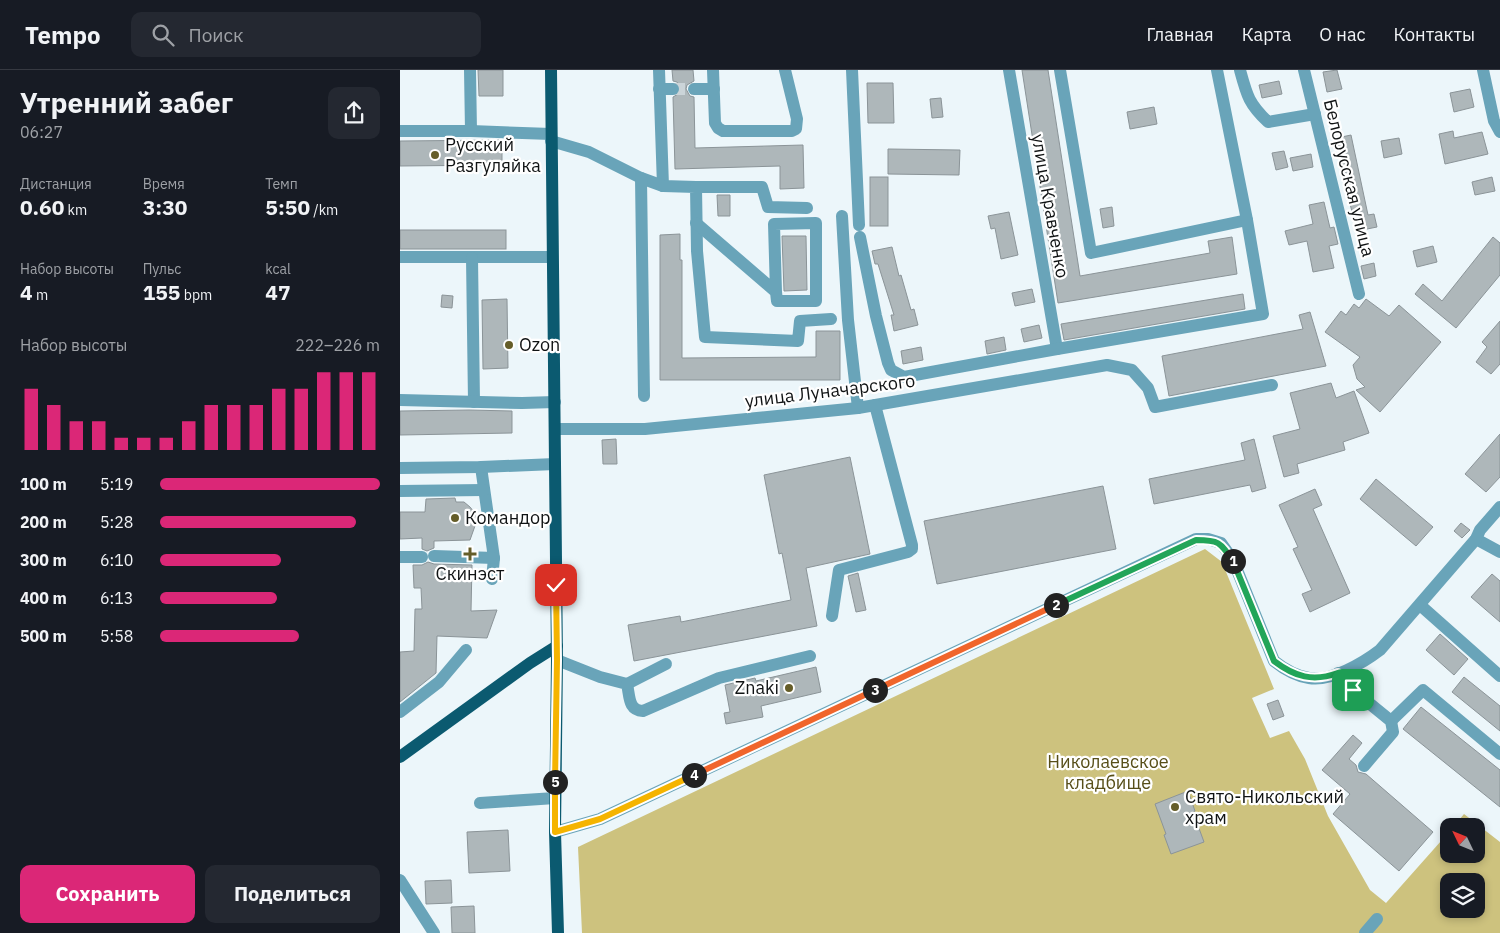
<!DOCTYPE html>
<html lang="ru">
<meta charset="utf-8">
<style>
body{margin:0;font-family:"IBM Plex Sans",sans-serif;background:#242831;color:#f1f3f6;height:100vh;display:flex;flex-direction:column;font-size:19px;white-space:nowrap}
*{box-sizing:border-box;margin:0}
p{font-size:16px;color:#9ea1a6}
.icon{flex:none;width:28px;height:28px;fill:none;stroke:currentColor;stroke-width:2;stroke-linecap:round;stroke-linejoin:round}
.map{position:relative;flex:1;overflow:hidden}
.side{display:flex;flex-direction:column;background:#171b24;width:400px}
.side>*{flex:none}
.needle{width:32px;rotate:313deg}
.buttons{position:absolute;left:1040px;top:748px;display:grid;gap:10px}
.buttons a{display:grid;place-items:center;width:45px;height:45px;border-radius:10px;background:#171b24;box-shadow:0 2px 8px #0003;font-size:25px}
.pin{position:absolute;display:grid;place-items:center;width:42px;height:42px;color:#fff;margin:-21px;border-radius:10px;box-shadow:0 2px 8px #0006}
.km{position:absolute;width:25px;height:25px;margin:-12px;border-radius:50%;background:#222;color:#fff;font-size:14px;line-height:25px;text-align:center}
.round{display:grid;place-items:center;flex:none;width:52px;height:52px;border-radius:10px;background:#242831}
.summary{display:flex;align-items:center;justify-content:space-between;height:85px;padding:0 20px}
h1{font-size:28px;font-weight:700;line-height:38px}
.figures{display:grid;grid-template-columns:repeat(3,1fr);gap:8px;height:85px;padding:5px 20px}
.figures div{display:grid;align-content:center}
.figures b{font-size:21px;font-weight:700}
.figures small{font-size:14px;font-weight:400}
.figures p{font-size:14px}
.chart{height:140px;padding:10px 20px}
.chart p{display:flex;justify-content:space-between}
.chart svg{width:100%;height:90px;margin-top:5px;stroke:#db2777;stroke-width:6}
.action{display:flex;gap:10px;margin-top:auto;padding:10px 20px}
.action a{flex:1;height:58px;border-radius:10px;background:#db2777;color:#fff;font-size:20px;font-weight:700;line-height:58px;text-align:center}
.action a+a{background:#242831;color:#f1f3f6}
ul{padding:0 20px;list-style:none;font-size:16px}
li{display:grid;grid-template-columns:80px 60px 1fr;align-items:center;height:38px}
li i{height:12px;border-radius:6px;background:#db2777}
header{display:flex;align-items:center;gap:30px;box-sizing:border-box;height:70px;padding:0 25px;background:#171b24;border-bottom:1px solid #363941}
header strong{font-size:24px}
nav{display:flex;gap:28px;margin-inline-start:auto;font-size:18px}
.search{width:350px;height:45px;background:#242831;display:flex;align-items:center;gap:12px;box-sizing:border-box;padding:0 18px;border-radius:10px;color:#9ea1a6;font-size:19px}
main{display:flex;flex:1;min-height:0}
.map>svg:first-child{display:block}
</style>
<header>
<strong>Tempo</strong>
<div class="search"><svg class="icon" aria-label="search" viewBox="0 0 24 24"><circle cx="10" cy="10" r="6"/><path d="M15 15l6 6"/></svg>Поиск</div>
<nav><a>Главная</a><a>Карта</a><a>О нас</a><a>Контакты</a></nav>
</header>
<main>
<section class="side">
<div class="summary"><div><h1>Утренний забег</h1><p>06:27</p></div><a class="round"><svg class="icon" aria-label="share" viewBox="0 0 24 24"><path d="M12 15V3M7 8l5-5 5 5M5 13v7h14v-7"/></svg></a></div>
<div class="figures">
<div><p>Дистанция</p><b>0.60<small> km</small></b></div>
<div><p>Время</p><b>3:30</b></div>
<div><p>Темп</p><b>5:50<small> /km</small></b></div>
</div>
<div class="figures">
<div><p>Набор высоты</p><b>4<small> m</small></b></div>
<div><p>Пульс</p><b>155<small> bpm</small></b></div>
<div><p>kcal</p><b>47</b></div>
</div>
<div class="chart"><p><span>Набор высоты</span>222–226 m</p>
<svg viewBox="0 0 160 44" preserveAspectRatio="none"><path d="M5 44V14M15 44V22M25 44V30M35 44V30M45 44V38M55 44V38M65 44V38M75 44V30M85 44V22M95 44V22M105 44V22M115 44V14M125 44V14M135 44V6M145 44V6M155 44V6"/></svg>
</div>
<ul>
<li><b>100 m</b>5:19<i style="width:100%"></i></li>
<li><b>200 m</b>5:28<i style="width:89%"></i></li>
<li><b>300 m</b>6:10<i style="width:55%"></i></li>
<li><b>400 m</b>6:13<i style="width:53%"></i></li>
<li><b>500 m</b>5:58<i style="width:63%"></i></li>
</ul>
<div class="action"><a>Сохранить</a><a>Поделиться</a></div>
</section>
<div class="map">
<svg width="1100" height="863" viewBox="0 0 1100 863">
<rect width="100%" height="100%" fill="#ecf6fa"/>
<path fill="#cdc27e" fill-rule="evenodd" d="M805,479l17,13 52,127 -22,9 18,40 19,-7 16,28 23,57 42,74 16,13 63,-71v22h27v-28h-22l10,-12 36,28v91h-918l-4,-86zM1049,811h27v28h-27z"/>
<g fill="#aeb7ba" stroke="#8b9498">
<path d="M78,0h25v26h-24z"/>
<path d="M272,0h21l1,11 -7,4 -1,4 4,7 4,1 1,51 108,-3 1,43 -24,1v-23l-105,3 -2,-72 7,-4 1,-4 -4,-7 -4,-1z"/>
<path d="M622,0h26l32,206 130,-23 -2,-12 24,-4 5,37 -179,29z"/>
<path d="M937,0l5,19 -15,3 -4,-20z"/>
<path d="M879,11l3,13 -20,4 -3,-13z"/>
<path d="M467,13h26l1,40h-26z"/>
<path d="M1070,19l4,18 -20,5 -4,-19z"/>
<path d="M541,28l2,19 -11,1 -2,-19z"/>
<path d="M754,37l3,17 -27,5 -3,-17z"/>
<path d="M1053,61l1,7 28,-6 6,22 -43,10 -6,-30z"/>
<path d="M951,65l17,80 6,-1 3,13 -20,4 -8,-31 -2,-11 1,-1 -11,-50z"/>
<path d="M999,68l3,16 -18,4 -3,-17z"/>
<path d="M102,70v25l-102,1v-25z"/>
<path d="M488,79l72,1 -1,25 -71,-1z"/>
<path d="M884,81l4,16 -12,3 -4,-17z"/>
<path d="M911,84l2,13 -20,4 -3,-13z"/>
<rect x="470" y="107" width="18" height="49"/>
<path d="M1092,107l3,14 -20,4 -3,-13z"/>
<path d="M317,125h13v21h-12z"/>
<path d="M924,132l6,26 4,-1 4,17 -9,2 5,22 -21,4 -6,-31 -18,4 -4,-14 28,-7 -4,-19z"/>
<path d="M712,137l2,19 -11,2 -3,-19z"/>
<path d="M609,142l9,43 -17,4 -6,-31 -4,1 -3,-13z"/>
<rect x="0" y="160" width="106" height="19"/>
<path d="M280,164v26h2v98l134,-1v-26h24v49h-180v-145z"/>
<path d="M382,166h24l1,54 -23,1z"/>
<path d="M1093,167l7,6v32l-44,53 -41,-34 8,-10 19,17z"/>
<path d="M1033,176l4,16 -20,5 -4,-16z"/>
<path d="M492,177l7,29 2,-1 10,35 3,-1 4,16 -24,6 -3,-16h3l-16,-51h-3l-3,-13z"/>
<path d="M974,193l2,13 -12,3 -3,-13z"/>
<path d="M632,219l3,13 -20,4 -3,-13z"/>
<path d="M843,224l2,15 -181,31 -3,-16z"/>
<path d="M42,225l11,1 -1,12 -11,-1z"/>
<path d="M107,229l1,69 -25,1 -1,-69z"/>
<path d="M966,229l23,17 10,-11 42,37 -61,70 -24,-22 9,-3 -8,-8 -4,-14 7,-8 -35,-25 16,-21 5,4 8,-11 5,4z"/>
<path d="M910,242l16,54 -157,30 -7,-40 141,-27 -4,-14z"/>
<path d="M1100,251v43l-9,10 -15,-12 11,-15 -5,-5z"/>
<path d="M639,255l3,13 -18,4 -3,-13z"/>
<path d="M604,267l2,13 -19,4 -2,-13z"/>
<path d="M521,277l2,13 -20,4 -2,-13z"/>
<path d="M931,313l5,15 18,-7 15,42 -26,9 2,8 -48,14 2,9 -15,4 -11,-41 27,-7 -10,-36z"/>
<path d="M69,340l43,1v22l-112,2v-24z"/>
<path d="M1100,364v43l-14,15 -21,-18z"/>
<path d="M216,369l1,25h-14l-1,-24z"/>
<path d="M854,369l12,49 -14,4 -2,-7 -96,19 -5,-25 96,-19 -4,-17z"/>
<path d="M450,387l20,97 -64,14 11,58 -183,35 -6,-36 52,-9 1,6 110,-22 -9,-47 -3,1 -15,-79z"/>
<path d="M976,409l57,48 -17,19 -56,-47z"/>
<path d="M703,416l13,63 -179,35 -13,-63z"/>
<path d="M915,419l7,16 -9,4 37,84 -40,19 -8,-18 10,-4 -19,-41 5,-2 -19,-42z"/>
<path d="M55,428l1,4h8l6,5 5,6 1,10 -6,17 -36,1v7l-7,3 -5,-2v-11l-22,1v-27h25l1,-13z"/>
<path d="M1061,453l9,7 -8,8 -8,-7z"/>
<path d="M28,492l6,2 38,1 -1,46 26,-1 -10,28 -50,-2 -1,37 -36,29v-50l14,-1 1,-42h7l-1,-21h-7l-1,-23h9z"/>
<path d="M458,503l8,37 -10,2 -8,-36z"/>
<path d="M1092,504l8,7v41l-29,-25z"/>
<path d="M1040,564l28,25 -14,16 -28,-25z"/>
<path d="M416,597l5,25 -60,14 2,11 -37,7 -2,-11 6,-1 -5,-27 30,-7 1,3z"/>
<path d="M1064,607l36,29v25l-48,-39z"/>
<path d="M878,630l6,16 -11,4 -6,-16z"/>
<path d="M1021,637l79,63v37l-97,-78z"/>
<path d="M953,665l9,8 -13,16 7,6 2,7 8,2 67,58 -34,39 -66,-57 17,-20 -28,-24z"/>
<path d="M788,721l7,20 -2,1 11,30 -33,12 -7,-19 2,-1 -11,-30z"/>
<path d="M108,760l2,41 -41,2 -2,-41z"/>
<path d="M51,810l1,23 -26,1 -1,-23z"/>
<path d="M74,836l1,27h-23l-1,-26z"/>
</g>
<g fill="none" stroke-linecap="round" stroke-linejoin="round">
<path stroke="#cbd4d8" stroke-width="12" stroke-dasharray="12 6" stroke-linecap="butt" d="M273,19h21"/>
<g stroke="#69a4b9" stroke-width="12">
<path d="M70,0l1,61 80,3"/>
<path d="M259,0l4,116"/>
<path d="M313,0l2,53 3,5 5,3h69l4,-2 1,-10 -12,-49"/>
<path d="M452,0l7,155"/>
<path d="M609,0l48,279"/>
<path d="M660,0l31,183 156,-33"/>
<path d="M840,0c7,26 9,34 28,52l47,-8"/>
<path d="M904,0l55,224"/>
<path d="M1083,0l11,51 6,11"/>
<path d="M259,19h14"/>
<path d="M294,19h20"/>
<path d="M0,61h71"/>
<path d="M151,71l38,11 52,26 22,8 33,1 1,64 8,86 93,4 2,-20 31,-2"/>
<path d="M241,108l3,218"/>
<path d="M296,117h66l6,20 39,1"/>
<path d="M442,146l6,104 10,88"/>
<path d="M296,153l80,69 1,9h39v-78l-42,1 2,68"/>
<path d="M460,167l16,79 12,47 3,7 13,7 153,-28 206,-35 -16,-94 -30,-150"/>
<path d="M0,187h152"/>
<path d="M72,188l2,144"/>
<path d="M0,330l122,3 33,-1"/>
<path d="M155,359h90l213,-21 249,-43 25,5 16,18 7,19 117,-22"/>
<path d="M81,397l13,91 -2,21"/>
<path d="M0,398l81,-1 74,-3"/>
<path d="M0,421l84,-1"/>
<path d="M1076,469l24,13"/>
<path d="M34,486l60,2"/>
<path d="M0,487h22"/>
<path d="M1020,535l80,71"/>
<path d="M432,546l7,-46 69,-18 4,-3v-4l-37,-140"/>
<path d="M157,590l43,17 27,7c3,13 1,26 16,27l76,-33 91,-22"/>
<path d="M938,603l15,17 38,31 2,11 -29,34"/>
<path d="M227,614l39,-20"/>
<path d="M0,642l39,-30 27,-32"/>
<path d="M991,651l32,-31 77,64"/>
<path d="M80,733l75,-5"/>
<path d="M155,762l45,-13 596,-280h12l13,4 12,17 41,101c10,8 22,15 35,17 22,4 54,-15 71,-28l96,-111 4,-9 20,-23"/>
<path d="M0,810l34,53"/>
<path d="M965,863l12,-14"/>
</g>
<g stroke="#0b5a70" stroke-width="12">
<path d="M151,0l6,590 -2,172 3,101"/>
<path d="M0,687l130,-94 27,-17"/>
</g>
</g>
<g fill="none" stroke-linecap="round" stroke-linejoin="round">
<g stroke="#fff" stroke-width="10">
<path id="split-1" d="M833,491l41,100c21,16 39,21 64,12l15,17"/>
</g>
<g stroke="#fff" stroke-width="10">
<path id="split-2" d="M656,535l140,-65c23,0 24,2 37,21"/>
</g>
<g stroke="#fff" stroke-width="10">
<path id="split-3" d="M475,620l181,-85"/>
</g>
<g stroke="#fff" stroke-width="10">
<path id="split-4" d="M294,705l181,-85"/>
</g>
<g stroke="#fff" stroke-width="10">
<path id="split-5" d="M155,712v50l45,-13 94,-44"/>
</g>
<g stroke="#fff" stroke-width="10">
<path id="split-6" d="M155,712l2,-122 -1,-75"/>
</g>
<use href="#split-1" stroke="#22a559" stroke-width="6"/>
<use href="#split-2" stroke="#22a559" stroke-width="6"/>
<use href="#split-3" stroke="#f0652b" stroke-width="6"/>
<use href="#split-4" stroke="#f0652b" stroke-width="6"/>
<use href="#split-5" stroke="#f5b400" stroke-width="6"/>
<use href="#split-6" stroke="#f5b400" stroke-width="6"/>
</g>
<g fill="#655d29" stroke="#fff" stroke-width="2">
<circle cx="35" cy="85" r="5"/>
<circle cx="109" cy="275" r="5"/>
<circle cx="55" cy="448" r="5"/>
<path d="M67.5 476.5h5v5h5v5h-5v5h-5v-5h-5v-5h5z"/>
<circle cx="389" cy="618" r="5"/>
<circle cx="775" cy="737" r="5"/>
</g>
<g text-anchor="middle" stroke-width="4.5" stroke-linejoin="round" paint-order="stroke">
<g font-size="18" fill="#101314" stroke="#fff" text-anchor="start">
<text x="45" y="81">Русский<tspan x="45" dy="21">Разгуляйка</tspan></text>
<text x="119" y="281">Ozon</text>
<text x="65" y="454">Командор</text>
<text x="70" y="510" text-anchor="middle">Скинэст</text>
<text x="379" y="624" text-anchor="end">Znaki</text>
<text x="785" y="733">Свято-Никольский<tspan x="785" dy="21">храм</tspan></text>
</g>
<g font-size="18" fill="#101314" stroke="#fff">
<text transform="translate(949 108) rotate(76)" y="6">Белорусская улица</text>
<text transform="translate(650 136) rotate(80)" y="6">улица Кравченко</text>
<text transform="translate(430 321) rotate(-7)" y="6">улица Луначарского</text>
</g>
<g font-size="18" fill="#574e18" stroke="#fff">
<text x="708" y="698">Николаевское<tspan x="708" dy="21">кладбище</tspan></text>
</g>
</g>
</svg>
<div class="buttons">
<a><svg class="needle" viewBox="-14 -14 28 28"><path d="M0-13l5 13h-10z" fill="#e53935"/><path d="M0 13l5-13h-10z" fill="#9ea1a6"/></svg></a>
<a><svg class="icon" aria-label="layers" viewBox="0 0 24 24"><path d="M12 4l9 5-9 5-9-5zM3 14l9 5 9-5"/></svg></a>
</div>
<div class="pin" style="left:953px;top:620px;background:#1e9e55"><svg class="icon" aria-label="arrive" viewBox="0 0 24 24"><path d="M6 21V4h12l-3 4 3 4H6"/></svg></div>
<div class="pin" style="left:156px;top:515px;background:#d93025"><svg class="icon" aria-label="check" viewBox="0 0 24 24"><path d="M5 12l5 5 9-10"/></svg></div>
<b class="km" style="left:833px;top:491px">1</b>
<b class="km" style="left:656px;top:535px">2</b>
<b class="km" style="left:475px;top:620px">3</b>
<b class="km" style="left:294px;top:705px">4</b>
<b class="km" style="left:155px;top:712px">5</b>
</div>
</main>
